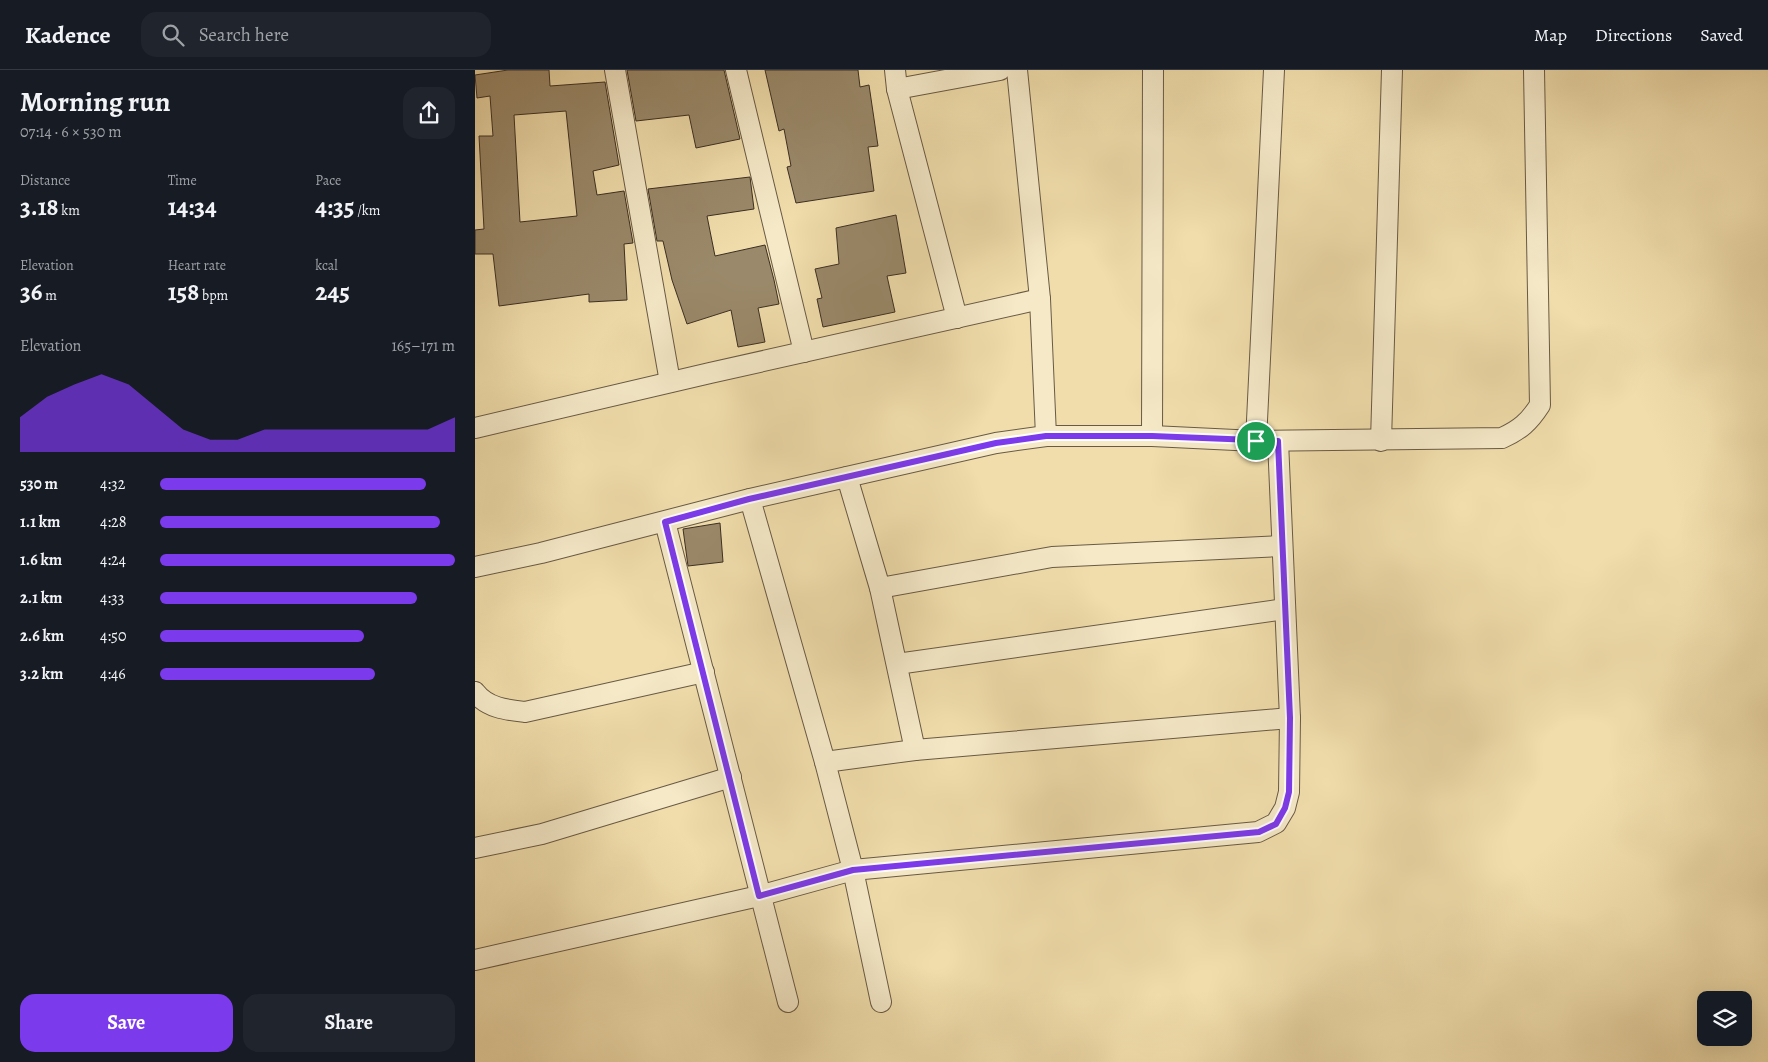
<!DOCTYPE html>
<meta charset="utf-8">
<style>
body{margin:0;font-family:Alegreya,serif;background:#20242c;color:#f1f3f6;height:100vh;display:flex;flex-direction:column;font-size:19px;white-space:nowrap}
*{box-sizing:border-box;margin:0}
p{font-size:16px;color:#9ea1a6}
.icon{flex:none;width:28px;height:28px;fill:none;stroke:currentColor;stroke-width:2;stroke-linecap:round;stroke-linejoin:round}
.map{position:relative;flex:1;overflow:hidden}
.sheet{display:flex;flex-direction:column;background:#171b24;width:475px}
.sheet>*{flex:none}
.fabs{position:absolute;left:1222px;top:921px;display:grid;gap:10px}
.fabs a{display:grid;place-items:center;width:55px;height:55px;border-radius:10px;background:#171b24;box-shadow:0 5px 20px #0002;font-size:25px}
.pin{position:absolute;display:grid;place-items:center;width:42px;height:42px;color:#fff;margin:-21px;border:2px solid #fff;border-radius:50%;box-shadow:0 1px 5px #0007}
.round{display:grid;place-items:center;flex:none;width:52px;height:52px;border-radius:15px;background:#20242c}
.overview{display:flex;align-items:center;justify-content:space-between;height:85px;padding:0 20px}
h1{font-size:28px;font-weight:700;line-height:38px}
.figures{display:grid;grid-template-columns:repeat(3,1fr);gap:8px;height:85px;padding:5px 20px}
.figures div{display:grid;align-content:center}
.figures b{font-size:25px;font-weight:700}
.figures small{font-size:14px;font-weight:400}
.figures p{font-size:14px}
.chart{height:140px;padding:10px 20px}
.chart p{display:flex;justify-content:space-between}
.chart svg{width:100%;height:90px;margin-top:5px;fill:#7c3aed;opacity:.7}
.button{display:flex;gap:10px;margin-top:auto;padding:10px 20px}
.button a{flex:1;height:58px;border-radius:15px;background:#7c3aed;color:#fff;font-size:20px;font-weight:700;line-height:58px;text-align:center}
.button a+a{background:#20242c;color:#f1f3f6}
ul{padding:0 20px;list-style:none;font-size:16px}
li{display:grid;grid-template-columns:80px 60px 1fr;align-items:center;height:38px}
li i{height:12px;border-radius:6px;background:#7c3aed}
header{display:flex;align-items:center;gap:30px;box-sizing:border-box;height:70px;padding:0 25px;background:#171b24;border-bottom:1px solid #363941}
header strong{font-size:24px}
nav{display:flex;gap:28px;margin-inline-start:auto;font-size:18px}
.search{width:350px;height:45px;background:#20242c;display:flex;align-items:center;gap:12px;box-sizing:border-box;padding:0 18px;border-radius:15px;color:#9ea1a6;font-size:19px}
main{display:flex;flex:1;min-height:0}
.map>svg:first-child{display:block}
</style>
<header>
<strong>Kadence</strong>
<div class="search"><svg class="icon" aria-label="search" viewBox="0 0 24 24"><circle cx="10" cy="10" r="6"/><path d="M15 15l6 6"/></svg>Search here</div>
<nav><a>Map</a><a>Directions</a><a>Saved</a></nav>
</header>
<main>
<section class="sheet">
<div class="overview"><div><h1>Morning run</h1><p>07:14 · 6 × 530 m</p></div><a class="round"><svg class="icon" aria-label="share" viewBox="0 0 24 24"><path d="M12 15V3M7 8l5-5 5 5M5 13v7h14v-7"/></svg></a></div>
<div class="figures">
<div><p>Distance</p><b>3.18<small> km</small></b></div>
<div><p>Time</p><b>14:34</b></div>
<div><p>Pace</p><b>4:35<small> /km</small></b></div>
</div>
<div class="figures">
<div><p>Elevation</p><b>36<small> m</small></b></div>
<div><p>Heart rate</p><b>158<small> bpm</small></b></div>
<div><p>kcal</p><b>245</b></div>
</div>
<div class="chart"><p><span>Elevation</span>165–171 m</p>
<svg viewBox="0 0 160 44" preserveAspectRatio="none"><path d="M0 44V27L10 17L20 11L30 6L40 11L50 22L60 33L70 38L80 38L90 33L100 33L110 33L120 33L130 33L140 33L150 33L160 27V44z"/></svg>
</div>
<ul>
<li><b>530 m</b>4:32<i style="width:90%"></i></li>
<li><b>1.1 km</b>4:28<i style="width:95%"></i></li>
<li><b>1.6 km</b>4:24<i style="width:100%"></i></li>
<li><b>2.1 km</b>4:33<i style="width:87%"></i></li>
<li><b>2.6 km</b>4:50<i style="width:69%"></i></li>
<li><b>3.2 km</b>4:46<i style="width:73%"></i></li>
</ul>
<div class="button"><a>Save</a><a>Share</a></div>
</section>
<div class="map">
<svg width="1293" height="992" viewBox="0 0 1293 992">
<rect width="100%" height="100%" fill="#f0ddab"/>
<filter id="stains"><feTurbulence type="fractalNoise" baseFrequency=".004" numOctaves="4"/><feColorMatrix values="0 0 0 0 .2 0 0 0 0 .09 0 0 0 0 .02 0 0 0 .5 -.17"/></filter>
<radialGradient id="worn" r=".72"><stop offset=".6" stop-color="#630" stop-opacity="0"/><stop offset="1" stop-color="#630" stop-opacity=".3"/></radialGradient>
<g fill="#9a896a" stroke="#3c2f23" fill-rule="evenodd">
<path d="M33,0h41l1,16 55,-4 14,83 -26,6 4,24 27,-4 9,52 -9,1 3,56 -38,2v-8l-90,12 -6,-52h-18v-24l9,-1 -5,-93h14l-3,-40 -13,2 -2,-23zM91,41l11,105 -57,6 -6,-107z"/>
<path d="M152,0h97l16,69 -44,9 -7,-33 -53,6z"/>
<path d="M290,0h93l2,17 9,-2 9,61 -10,1 6,44 -78,12 -9,-36 4,-1 -7,-37 -5,2z"/>
<path d="M275,107l4,32 -47,7 8,40 50,-11 9,35 5,24 -21,4 7,34 -27,5 -7,-37 -44,14 -15,-44 -9,-39h-6l-9,-52z"/>
<path d="M421,145l10,58 -19,3 8,36 -72,15 -6,-28 5,-1 -7,-29 24,-5 -3,-36z"/>
<path d="M245,453l3,39 -35,4 -5,-37z"/>
</g>
<g fill="none" stroke-linecap="round" stroke-linejoin="round">
<g stroke="#695a45" stroke-width="22">
<g id="minor">
<path d="M140,0l55,312"/>
<path d="M261,0l68,282"/>
<path d="M420,0l2,19 60,229"/>
<path d="M542,0l23,229 6,137"/>
<path d="M422,19l103,-19"/>
<path d="M0,358l235,-55 330,-74"/>
<path d="M677,366l1,-366"/>
<path d="M781,371l18,-371"/>
<path d="M906,371l11,-371"/>
<path d="M372,407l33,111 35,162 375,-32"/>
<path d="M275,429l75,263 28,108 28,132"/>
<path d="M190,452l123,480"/>
<path d="M0,497l66,-14 209,-54 246,-56 50,-7h106l104,5 246,-3c18,-8 27,-16 38,-33l-6,-335"/>
<path d="M405,518l172,-31 229,-11"/>
<path d="M422,594l388,-55"/>
<path d="M0,622c12,16 32,18 50,20l179,-40"/>
<path d="M350,692l90,-12"/>
<path d="M0,778l67,-14 189,-57"/>
<path d="M0,890l284,-64 94,-26 405,-38 18,-9 9,-15 4,-16 1,-74 -12,-277"/>
</g>
</g>
<use href="#minor" stroke="#f5e9c8" stroke-width="20"/>
</g>
<g fill="none" stroke-linecap="round" stroke-linejoin="round">
<g stroke="#fff" stroke-width="10">
<path id="route" d="M571,366h106l126,5 12,277 -1,74 -4,16 -9,16 -17,8 -406,38 -94,26 -94,-374 84,-23 247,-56z"/>
</g>
<use href="#route" stroke="#7c3aed" stroke-width="6"/>
</g>
<rect width="100%" height="100%" filter="url(#stains)"/>
<rect width="100%" height="100%" fill="url(#worn)"/>
</svg>
<div class="fabs">
<a><svg class="icon" aria-label="layers" viewBox="0 0 24 24"><path d="M12 4l9 5-9 5-9-5zM3 14l9 5 9-5"/></svg></a>
</div>
<div class="pin" style="left:781px;top:371px;background:#1e9e55"><svg class="icon" aria-label="arrive" viewBox="0 0 24 24"><path d="M6 21V4h12l-3 4 3 4H6"/></svg></div>
</div>
</main>
